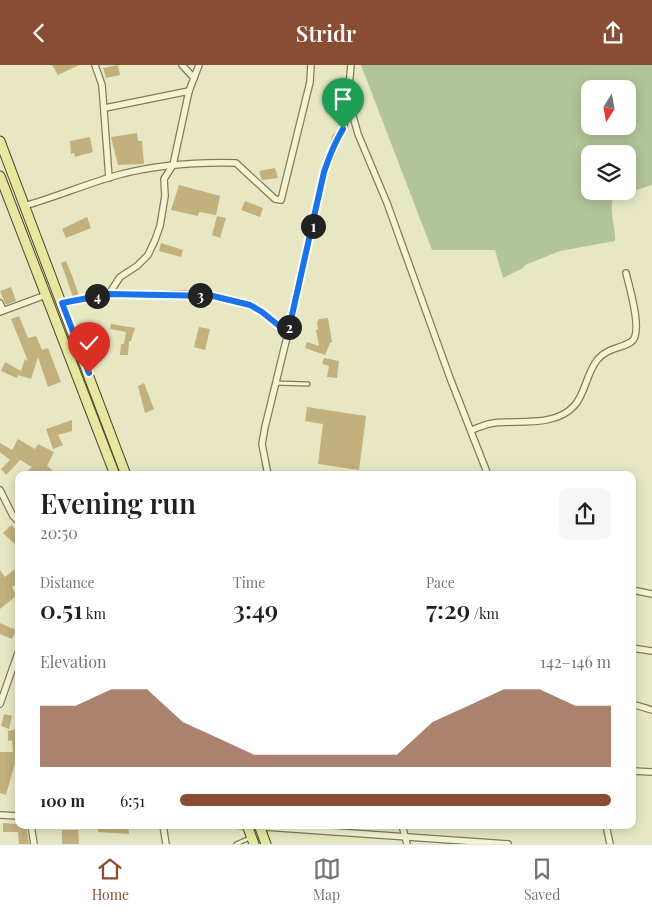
<!DOCTYPE html>
<meta charset="utf-8">
<style>
body{margin:0;font-family:"Playfair Display",serif;background:#f6f6f6;color:#202124;height:100vh;display:flex;flex-direction:column;font-size:19px;white-space:nowrap}
*{box-sizing:border-box;margin:0}
p{font-size:16px;color:#757577}
.icon{flex:none;width:28px;height:28px;fill:none;stroke:currentColor;stroke-width:2;stroke-linecap:round;stroke-linejoin:round}
.map{position:relative;flex:1;overflow:hidden}
.side{position:absolute;left:15px;top:406px;width:621px;height:358px;display:flex;flex-direction:column;background:#fff;border-radius:10px;box-shadow:0 2px 12px #0003}
.side>*{flex:none}
.needle{width:32px;rotate:191deg}
.tools{position:absolute;left:581px;top:15px;display:grid;gap:10px}
.tools a{display:grid;place-items:center;width:55px;height:55px;border-radius:10px;background:#fff;box-shadow:0 2px 12px #0003;font-size:25px}
.pin{position:absolute;display:grid;place-items:center;width:42px;height:42px;color:#fff;margin:-51px -21px;border-radius:50% 50% 50% 0;rotate:-45deg;box-shadow:0 0 5px #0007}
.pin .icon{rotate:45deg}
.km{position:absolute;width:25px;height:25px;margin:-12px;border-radius:50%;background:#222;color:#fff;font-size:14px;line-height:25px;text-align:center}
.round{display:grid;place-items:center;flex:none;width:52px;height:52px;border-radius:10px;background:#f6f6f6}
.summary{display:flex;align-items:center;justify-content:space-between;height:85px;padding:0 25px}
h1{font-size:28px;font-weight:600;line-height:38px}
.metrics{display:grid;grid-template-columns:repeat(3,1fr);gap:8px;height:85px;padding:5px 25px}
.metrics div{display:grid;align-content:center}
.metrics b{font-size:25px;font-weight:600}
.metrics small{font-size:14px;font-weight:400}
.metrics p{font-size:14px}
.chart{height:140px;padding:10px 25px}
.chart p{display:flex;justify-content:space-between}
.chart svg{width:100%;height:90px;margin-top:5px;fill:#884d33;opacity:.7}
ul{padding:0 25px;list-style:none;font-size:16px}
li{display:grid;grid-template-columns:80px 60px 1fr;align-items:center;height:38px}
li i{height:12px;border-radius:6px;background:#884d33}
header{display:flex;justify-content:space-between;align-items:center;height:65px;padding:0 25px;background:#884d33;color:#fff;font-size:22px;font-weight:600}
.menu{display:flex;justify-content:space-around;align-items:center;height:70px;border-top:1px solid #e0e0e0;background:#fff;font-size:14px;color:#757577}
.menu a{display:grid;justify-items:center;gap:2px}
.menu .current{color:#884d33}
.map>svg:first-child{display:block}
</style>
<header><svg class="icon" aria-label="back" viewBox="0 0 24 24"><path d="M15 5l-7 7 7 7"/></svg>Stridr<svg class="icon" aria-label="share" viewBox="0 0 24 24"><path d="M12 15V3M7 8l5-5 5 5M5 13v7h14v-7"/></svg></header>
<div class="map">
<svg width="652" height="779" viewBox="0 0 652 779">
<rect width="100%" height="100%" fill="#e7e8c3"/>
<path fill="#b2c599" fill-rule="evenodd" d="M361,0h291v120l-38,12c-6,11 2,31 1,44l-55,10 -35,14 -2,3 -20,10 -8,-28h-63zM590,24h38v37h-38zM590,89h38v37h-38z"/>
<g fill="#c2b07d">
<path d="M52,0h27l-21,10z"/>
<path d="M118,0l2,10 -14,3 -3,-10z"/>
<path d="M137,68l1,8h4l2,23 -26,1 -7,-28z"/>
<path d="M90,72l3,15 -18,5 -1,-4 -3,1 -1,-13z"/>
<path d="M275,103l3,10 -16,2 -3,-9z"/>
<path d="M179,120l41,11 -4,19 -17,-3 -1,4 -27,-6z"/>
<path d="M245,136l18,7 -3,9 -19,-7z"/>
<path d="M217,151l9,2 -6,20 -8,-3z"/>
<path d="M87,152l4,11 -25,10 -4,-9z"/>
<path d="M161,178l22,7 -2,7 -22,-6z"/>
<path d="M66,196l7,17 6,18 -6,1 -12,-34z"/>
<path d="M11,222l5,14 -10,4 -6,-14z"/>
<path d="M19,251l9,22 8,-2 6,14 6,-2 13,34 -13,5 -10,-30 -7,22 -13,-4 -1,3 -16,-7 4,-9 16,9 4,-12 3,2 -17,-42z"/>
<path d="M328,253l4,24 -2,1 -5,12 -20,-7 2,-6 12,4 -3,-16 2,-1 -1,-7 2,-3z"/>
<path d="M111,259l24,4 -4,13h-2l-1,14h-8l1,-11h3l2,-12 -16,-3z"/>
<path d="M199,262l11,2 -5,21 -11,-3z"/>
<path d="M324,293l15,3 -2,17 -10,-1 2,-11 -7,-2z"/>
<path d="M144,318l10,26 -9,4 -7,-27z"/>
<path d="M307,342l59,9 -7,54 -41,-6 5,-40 -18,-3z"/>
<path d="M72,355v11l-14,4 5,10 -10,4 -7,-20z"/>
<path d="M18,374l17,10 3,-5 16,8 -7,14 11,9h-35l9,-8 -12,-7 -14,15 -5,-6 9,-9 -10,-8v-9l12,7z"/>
<path d="M11,460l8,8v15l-16,-15z"/>
<path d="M19,501v16l-7,5 4,9 -16,13v-39l5,7z"/>
<path d="M0,558l16,7 -4,9 -12,-5z"/>
<path d="M4,649l8,2 -3,13 -8,-3z"/>
<path d="M19,663v35h-4l-9,32 -6,-2v-41h13l-1,-12 -4,1v-10z"/>
<path d="M3,758l23,2 3,19h-10l-1,-12h-15z"/>
<path d="M98,760h30l1,9 -31,-2z"/>
<path d="M62,765h16l1,14h-17z"/>
</g>
<g fill="none" stroke-linecap="round" stroke-linejoin="round">
<g stroke="#807b5c" stroke-width="5.5">
<g id="service">
<path d="M275,318l33,1"/>
<path d="M236,779l16,-7"/>
</g>
</g>
<g stroke="#807b5c" stroke-width="8">
<g id="minor">
<path d="M95,0l7,20 7,93"/>
<path d="M182,0l12,13"/>
<path d="M351,0l-3,33 10,36 29,69 63,175 38,97"/>
<path d="M105,43l84,-17"/>
<path d="M24,141c32,-9 62,-22 94,-31 38,-10 79,-13 118,-12l39,36 6,1 29,-118 1,-17"/>
<path d="M109,229l11,-17 17,-11 11,-11 7,-15 5,-14 5,-30 -1,-17 9,-14 16,-74 10,-26"/>
<path d="M0,238l3,7"/>
<path d="M62,239l47,-10h77l27,2 37,9 12,7 26,21"/>
<path d="M0,247l46,-17"/>
<path d="M472,365c7,-3 14,-6 22,-7 25,-3 61,4 80,-17 12,-13 12,-33 24,-47 10,-11 21,-10 33,-17 13,-8 -2,-56 -5,-69"/>
<path d="M268,410l-6,-31 3,-17 32,-131 27,-124 9,-21 3,-13 7,-9 6,-26"/>
<path d="M0,425l13,26 6,6"/>
<path d="M632,525l20,4"/>
<path d="M632,583l20,3"/>
<path d="M0,639l19,-54"/>
<path d="M632,639l20,6"/>
<path d="M632,706l20,1"/>
<path d="M0,750l19,1"/>
<path d="M31,760l3,19"/>
<path d="M163,760l3,19"/>
<path d="M235,760l273,19"/>
<path d="M402,760l5,19"/>
<path d="M606,760l4,19"/>
</g>
</g>
<g stroke="#4e4830" stroke-width="11">
<g id="primary">
<path d="M0,76l126,334"/>
<path d="M0,111l115,299"/>
<path d="M247,760l7,19"/>
<path d="M259,760l7,19"/>
</g>
</g>
<use href="#service" stroke="#f4f4d5" stroke-width="3"/>
<use href="#minor" stroke="#f4f4d5" stroke-width="5.5"/>
<use href="#primary" stroke="#e7e89f" stroke-width="9"/>
</g>
<g fill="none" stroke-linecap="round" stroke-linejoin="round">
<g stroke="#fff" stroke-width="10">
<path id="route" d="M89,308l-27,-70 47,-9 104,2 37,9 12,7 26,21 36,-161c5,-15 11,-30 19,-43"/>
</g>
<use href="#route" stroke="#1a73e8" stroke-width="6"/>
</g>
</svg>
<div class="tools">
<a><svg class="needle" viewBox="-14 -14 28 28"><path d="M0-13l5 13h-10z" fill="#e53935"/><path d="M0 13l5-13h-10z" fill="#757577"/></svg></a>
<a><svg class="icon" aria-label="layers" viewBox="0 0 24 24"><path d="M12 4l9 5-9 5-9-5zM3 14l9 5 9-5"/></svg></a>
</div>
<div class="pin" style="left:343px;top:64px;background:#1e9e55"><svg class="icon" aria-label="arrive" viewBox="0 0 24 24"><path d="M6 21V4h12l-3 4 3 4H6"/></svg></div>
<div class="pin" style="left:89px;top:308px;background:#d93025"><svg class="icon" aria-label="check" viewBox="0 0 24 24"><path d="M5 12l5 5 9-10"/></svg></div>
<b class="km" style="left:313px;top:161px">1</b>
<b class="km" style="left:289px;top:262px">2</b>
<b class="km" style="left:200px;top:230px">3</b>
<b class="km" style="left:97px;top:231px">4</b>
<section class="side">
<div class="summary"><div><h1>Evening run</h1><p>20:50</p></div><a class="round"><svg class="icon" aria-label="share" viewBox="0 0 24 24"><path d="M12 15V3M7 8l5-5 5 5M5 13v7h14v-7"/></svg></a></div>
<div class="metrics">
<div><p>Distance</p><b>0.51<small> km</small></b></div>
<div><p>Time</p><b>3:49</b></div>
<div><p>Pace</p><b>7:29<small> /km</small></b></div>
</div>
<div class="chart"><p><span>Elevation</span>142–146 m</p>
<svg viewBox="0 0 160 44" preserveAspectRatio="none"><path d="M0 44V14L10 14L20 6L30 6L40 22L50 30L60 38L70 38L80 38L90 38L100 38L110 22L120 14L130 6L140 6L150 14L160 14V44z"/></svg>
</div>
<ul>
<li><b>100 m</b>6:51<i style="width:100%"></i></li>
</ul>
</section>
</div>
<nav class="menu">
<a class="current"><svg class="icon" aria-label="home" viewBox="0 0 24 24"><path d="M3 11l9-7 9 7M6 9v11h12V9"/></svg>Home</a>
<a><svg class="icon" aria-label="map" viewBox="0 0 24 24"><path d="M3 6l6-2 6 2 6-2v14l-6 2-6-2-6 2zM9 4v14M15 6v14"/></svg>Map</a>
<a><svg class="icon" aria-label="saved" viewBox="0 0 24 24"><path d="M7 4h10v16l-5-4-5 4z"/></svg>Saved</a>
</nav>
